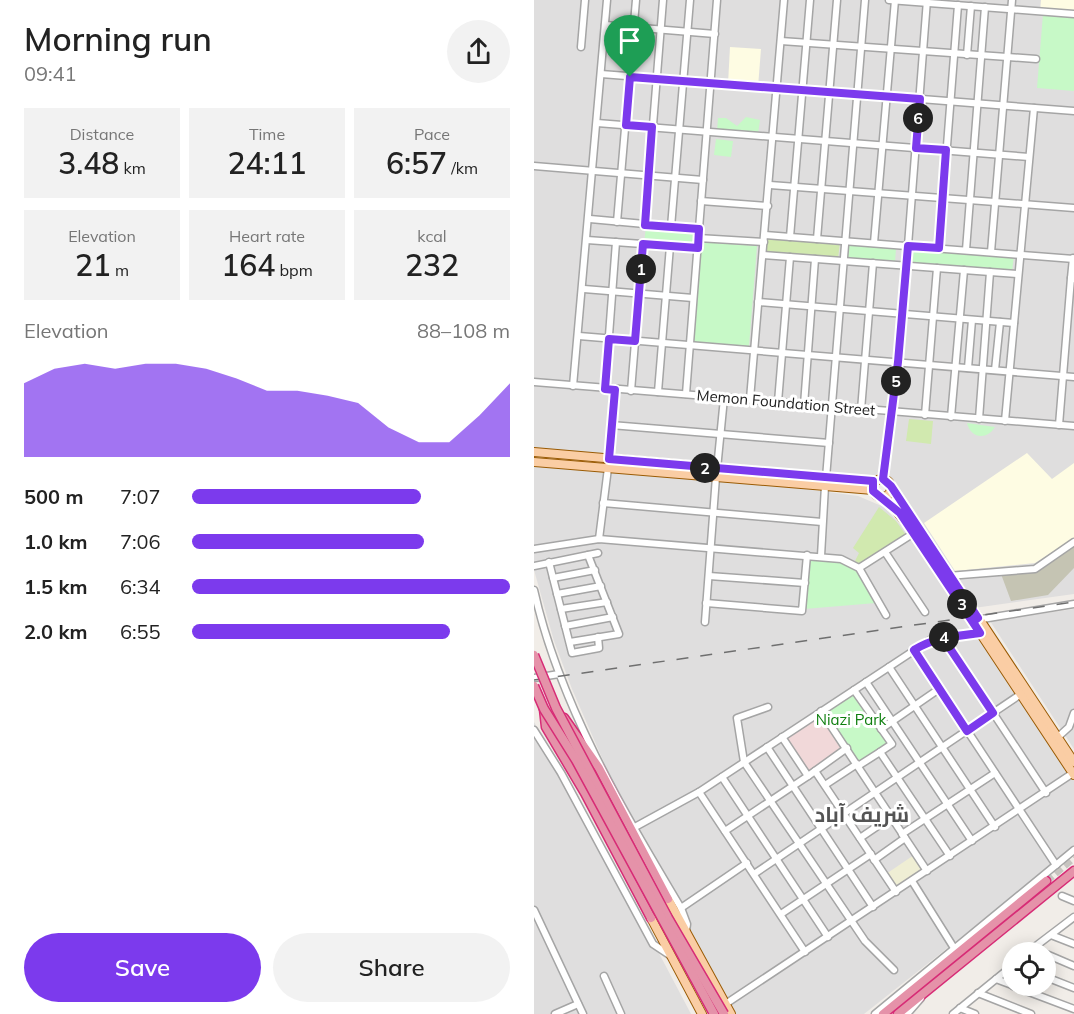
<!DOCTYPE html>
<meta charset="utf-8">
<style>
body{margin:0;font-family:Mulish,Cairo,sans-serif;background:#f2f2f2;color:#222;height:100vh;display:flex;flex-direction:column;font-size:22px;white-space:nowrap}
*{box-sizing:border-box;margin:0}
p{font-size:20px;color:#767676}
.icon{flex:none;width:33px;height:33px;fill:none;stroke:currentColor;stroke-width:2;stroke-linecap:round;stroke-linejoin:round}
.map{position:relative;flex:1;overflow:hidden}
.sheet{display:flex;flex-direction:column;background:#fff;width:534px}
.sheet>*{flex:none}
.controls{position:absolute;left:468px;top:942px;display:grid;gap:12px}
.controls a{display:grid;place-items:center;width:54px;height:54px;border-radius:50%;background:#fff;box-shadow:0 3px 15px #0003;font-size:30px}
.pin{position:absolute;display:grid;place-items:center;width:51px;height:51px;color:#fff;margin:-62px -26px;border-radius:50% 50% 50% 0;rotate:-45deg;box-shadow:0 0 6px #0007}
.pin .icon{rotate:45deg}
.km{position:absolute;width:30px;height:30px;margin:-15px;border-radius:50%;background:#222;color:#fff;font-size:16px;line-height:30px;text-align:center}
.round{display:grid;place-items:center;flex:none;width:63px;height:63px;border-radius:32px;background:#f2f2f2}
.summary{display:flex;align-items:center;justify-content:space-between;height:102px;padding:0 24px}
h1{font-size:33px;font-weight:600;line-height:45px}
.stats{display:grid;grid-template-columns:repeat(3,1fr);gap:9px;height:102px;padding:6px 24px}
.stats div{display:grid;align-content:center;border-radius:0px;background:#f2f2f2;text-align:center}
.stats b{font-size:30px;font-weight:600}
.stats small{font-size:16px;font-weight:400}
.stats p{font-size:16px}
.chart{height:168px;padding:12px 24px}
.chart p{display:flex;justify-content:space-between}
.chart svg{width:100%;height:108px;margin-top:6px;fill:#7c3aed;opacity:.7}
.primary-button{display:flex;gap:12px;margin-top:auto;padding:12px 24px}
.primary-button a{flex:1;height:69px;border-radius:36px;background:#7c3aed;color:#fff;font-size:24px;font-weight:600;line-height:69px;text-align:center}
.primary-button a+a{background:#f2f2f2;color:#222}
ul{padding:0 24px;list-style:none;font-size:20px}
li{display:grid;grid-template-columns:96px 72px 1fr;align-items:center;height:45px}
li i{height:15px;border-radius:8px;background:#7c3aed}
main{display:flex;flex:1;min-height:0}
.map>svg:first-child{display:block}
</style>
<main>
<section class="sheet">
<div class="summary"><div><h1>Morning run</h1><p>09:41</p></div><a class="round"><svg class="icon" aria-label="share" viewBox="0 0 24 24"><path d="M12 15V3M7 8l5-5 5 5M5 13v7h14v-7"/></svg></a></div>
<div class="stats">
<div><p>Distance</p><b>3.48<small> km</small></b></div>
<div><p>Time</p><b>24:11</b></div>
<div><p>Pace</p><b>6:57<small> /km</small></b></div>
</div>
<div class="stats">
<div><p>Elevation</p><b>21<small> m</small></b></div>
<div><p>Heart rate</p><b>164<small> bpm</small></b></div>
<div><p>kcal</p><b>232</b></div>
</div>
<div class="chart"><p><span>Elevation</span>88–108 m</p>
<svg viewBox="0 0 160 44" preserveAspectRatio="none"><path d="M0 44V14L10 8L20 6L30 8L40 6L50 6L60 8L70 12L80 17L90 17L100 19L110 22L120 32L130 38L140 38L150 27L160 14V44z"/></svg>
</div>
<ul>
<li><b>500 m</b>7:07<i style="width:72%"></i></li>
<li><b>1.0 km</b>7:06<i style="width:73%"></i></li>
<li><b>1.5 km</b>6:34<i style="width:100%"></i></li>
<li><b>2.0 km</b>6:55<i style="width:81%"></i></li>
</ul>
<div class="primary-button"><a>Save</a><a>Share</a></div>
</section>
<div class="map">
<svg width="540" height="1014" viewBox="0 0 540 1014">
<rect width="100%" height="100%" fill="#f1ede8"/>
<g fill="#dfdede">
<path d="M0,0h540v594l-100,14 -75,-106 -13,-32 -17,9 -335,-27z"/>
<path d="M0,453l324,43 26,11 28,30 162,240v71l-210,166h-131l-101,-187 -60,-138 -18,-48 -20,-71z"/>
<path d="M540,609v140l-84,-128z"/>
<path d="M0,722l31,53 126,239h-157z"/>
</g>
<path fill="#f1d8d9" d="M287,712l26,38 -39,26 -26,-38z"/>
<g fill="#fefce3">
<path d="M507,0h33v14l-34,-2z"/>
<path d="M196,47l31,2 -3,38 -30,-3z"/>
<path d="M493,453l25,26 22,-16v75l-39,25 -80,8 -31,-48z"/>
</g>
<path fill="#c5c4b3" d="M540,545v23l-26,27 -37,6 -10,-27 35,-3z"/>
<path fill="#efeed4" d="M380,855l12,18 -28,19 -12,-18z"/>
<g fill="#d1e9af">
<path d="M233,238l73,4 -2,17 -72,-6z"/>
<path d="M375,419l24,2 -2,23 -25,-3z"/>
<path d="M345,507l17,14 10,14 -45,30 -6,-4 4,-8 -6,-5z"/>
</g>
<g fill="#c7f9c7">
<path d="M509,14l31,2v75l-37,-3z"/>
<path d="M212,117l14,3 -2,14 -41,-3 1,-13h8l11,8z"/>
<path d="M182,139l17,2 -2,16 -17,-2z"/>
<path d="M112,227l48,4 -2,15 -48,-3z"/>
<path d="M166,242l57,4 -8,100 -56,-4z"/>
<path d="M314,244l48,4 -1,15 -48,-4z"/>
<path d="M375,247l105,8 -2,17 -104,-8z"/>
<path d="M433,423l28,4c-8,13 -24,12 -28,-4z"/>
<path d="M276,558c45,5 45,6 66,45l-72,6z"/>
<path d="M320,690l38,54 -34,22 -37,-54z"/>
</g>
<g fill="none" stroke-linecap="round" stroke-linejoin="round">
<path stroke="#c7c4c0" stroke-width="8" stroke-dasharray="8 4" stroke-linecap="butt" d="M512,881l28,-24"/>
<g stroke="#a5a5a5" stroke-width="9">
<g id="minor">
<path d="M355,0l185,14"/>
<path d="M71,25l110,9"/>
<path d="M247,41l255,18"/>
<path d="M47,47l4,-47"/>
<path d="M433,55l4,-49"/>
<path d="M67,74l473,37"/>
<path d="M63,123l432,34"/>
<path d="M0,166l169,14"/>
<path d="M236,185l304,23"/>
<path d="M167,201l67,5"/>
<path d="M56,219l109,10"/>
<path d="M83,222l19,-222"/>
<path d="M111,225l18,-225"/>
<path d="M137,227l19,-227"/>
<path d="M231,235l309,24"/>
<path d="M256,237l20,-237"/>
<path d="M164,238l66,4"/>
<path d="M283,239l20,-239"/>
<path d="M53,240l111,8"/>
<path d="M340,243l21,-243"/>
<path d="M405,248l19,-243"/>
<path d="M432,250l19,-243"/>
<path d="M457,252l21,-252"/>
<path d="M229,255l254,19"/>
<path d="M539,258l-2,20 2,1"/>
<path d="M50,289l109,9"/>
<path d="M224,302l256,21"/>
<path d="M45,336l495,41"/>
<path d="M434,368l4,-48"/>
<path d="M461,370l5,-48"/>
<path d="M0,382l540,44"/>
<path d="M39,386l34,-386"/>
<path d="M71,389l11,-147"/>
<path d="M97,391l12,-147"/>
<path d="M124,392l12,-146"/>
<path d="M152,394l31,-394"/>
<path d="M216,399l34,-399"/>
<path d="M244,402l12,-145"/>
<path d="M270,405l11,-146"/>
<path d="M327,410l12,-147"/>
<path d="M391,415l12,-147"/>
<path d="M417,417l13,-147"/>
<path d="M445,419l11,-147"/>
<path d="M471,421l29,-313"/>
<path d="M77,425l218,18"/>
<path d="M525,425l12,-147"/>
<path d="M75,459l5,-69"/>
<path d="M183,469l7,-71"/>
<path d="M292,478l39,-478"/>
<path d="M349,479l16,-117 28,-362"/>
<path d="M69,503l219,19"/>
<path d="M65,539l9,-71"/>
<path d="M0,549l65,-10 242,20 18,9 27,47"/>
<path d="M351,552l40,60"/>
<path d="M287,556l4,-70"/>
<path d="M15,562l23,91 27,-5 -1,-11"/>
<path d="M0,566l64,-13"/>
<path d="M325,568l55,-35"/>
<path d="M175,576l96,7"/>
<path d="M414,576l87,-7 39,-27"/>
<path d="M19,578l42,-8"/>
<path d="M0,590c25,113 88,219 147,318l6,16 -1,7"/>
<path d="M23,594l44,-8"/>
<path d="M172,603l96,8 5,-56"/>
<path d="M27,609l46,-7"/>
<path d="M442,620l98,-16"/>
<path d="M171,622l11,-145"/>
<path d="M31,626l48,-9"/>
<path d="M409,637l103,156"/>
<path d="M36,642l49,-8 -31,-79"/>
<path d="M380,650l142,215"/>
<path d="M355,667l106,160"/>
<path d="M0,678l25,-4"/>
<path d="M332,682l106,159"/>
<path d="M320,690l38,54 -12,8"/>
<path d="M234,707l-31,11 7,44 121,179 29,29"/>
<path d="M287,711l106,160"/>
<path d="M347,729l58,-40"/>
<path d="M0,730l27,43 92,171 18,12"/>
<path d="M248,737l26,39 39,-28"/>
<path d="M524,737l11,-10 5,-14"/>
<path d="M233,747l106,160"/>
<path d="M324,766l22,-14 70,104"/>
<path d="M281,771l81,121"/>
<path d="M188,777l106,160"/>
<path d="M291,785l32,-21"/>
<path d="M165,792l106,160"/>
<path d="M101,827l64,-35 231,-152 50,-7"/>
<path d="M191,831l83,-55"/>
<path d="M368,834l93,-61"/>
<path d="M326,838l31,-21"/>
<path d="M340,860l31,-22"/>
<path d="M220,874l267,-180"/>
<path d="M378,881l42,67"/>
<path d="M528,896l12,5"/>
<path d="M147,908l66,-45"/>
<path d="M0,910l49,104"/>
<path d="M247,914l90,-60"/>
<path d="M517,935l23,9"/>
<path d="M499,949l8,3"/>
<path d="M494,952l46,-35"/>
<path d="M512,954l28,12"/>
<path d="M70,976l17,38"/>
<path d="M512,977l28,11"/>
<path d="M462,979l16,6"/>
<path d="M479,986l61,23"/>
<path d="M444,993l53,21"/>
<path d="M190,1005l349,-232"/>
<path d="M426,1008l15,6"/>
<path d="M21,1014l23,-10"/>
<path d="M341,1014l199,-164"/>
<path d="M373,1014l14,-16"/>
<path d="M419,1014l59,-48"/>
</g>
</g>
<g stroke="#9a5b04" stroke-width="10">
<g id="major">
<path d="M0,452l339,29"/>
<path d="M0,462l339,28"/>
<circle cx="348" cy="488" r="9"/>
<path d="M358,487l182,275"/>
<path d="M344,496l13,8 23,29 160,242"/>
<path d="M134,899l63,115"/>
<path d="M117,918l51,96"/>
</g>
</g>
<g stroke="#d72c76" stroke-width="11">
<g id="highway">
<path d="M10,709l2,18 39,66 66,125"/>
<path d="M30,718l35,50 69,131"/>
<path d="M349,1014l163,-133"/>
<path d="M364,1014l176,-143"/>
</g>
</g>
<use href="#minor" stroke="#fff" stroke-width="6"/>
<use href="#major" stroke="#facda4" stroke-width="8"/>
<use href="#highway" stroke="#e592a9" stroke-width="8"/>
<path stroke="#6f6f6f" stroke-width="1.5" stroke-dasharray="12 12" stroke-linecap="butt" d="M0,680l540,-78"/>
<g stroke="#d72c76" stroke-width="11" stroke-linecap="butt">
<g id="highway-bridge">
<path d="M0,655l22,53 112,210 56,96"/>
<path d="M0,686l10,23 32,51 138,254"/>
</g>
</g>
<use href="#highway-bridge" stroke="#e592a9" stroke-width="8"/>
</g>
<g fill="none" stroke-linecap="round" stroke-linejoin="round">
<g stroke="#fff" stroke-width="12">
<path id="route" d="M96,77l-4,48 26,2 -7,98 54,4 -1,19 -55,-4 -8,97 -26,-2 -4,50 10,1 -6,69 264,22v10l27,22 80,120 -37,5 50,75 -26,18 -53,-81c21,-13 42,-14 66,-17l-7,-11 5,-4 -87,-132 -8,-7 15,-117 10,-116 31,2 7,-98 -30,-2 4,-49 -290,-22"/>
</g>
<use href="#route" stroke="#7c3aed" stroke-width="8"/>
</g>
<g text-anchor="middle" stroke-width="6" stroke-linejoin="round" paint-order="stroke">
<g font-size="15" fill="#212121" stroke="#fff">
<text transform="translate(252 403) rotate(5)" y="5">Memon Foundation Street</text>
</g>
<g font-size="15" fill="#0f7f0f" stroke="#fff">
<text x="317" y="725">Niazi Park</text>
</g>
<g font-size="21" font-weight="bold" fill="#545454" stroke="#fff">
<text x="328" y="822">شريف آباد</text>
</g>
</g>
</svg>
<div class="controls">
<a><svg class="icon" aria-label="locate" viewBox="0 0 24 24"><circle cx="12" cy="12" r="6"/><path d="M12 2v4M12 18v4M2 12h4M18 12h4"/></svg></a>
</div>
<div class="pin" style="left:96px;top:77px;background:#1e9e55"><svg class="icon" aria-label="arrive" viewBox="0 0 24 24"><path d="M6 21V4h12l-3 4 3 4H6"/></svg></div>
<b class="km" style="left:107px;top:269px">1</b>
<b class="km" style="left:171px;top:468px">2</b>
<b class="km" style="left:428px;top:604px">3</b>
<b class="km" style="left:410px;top:637px">4</b>
<b class="km" style="left:362px;top:381px">5</b>
<b class="km" style="left:384px;top:118px">6</b>
</div>
</main>
